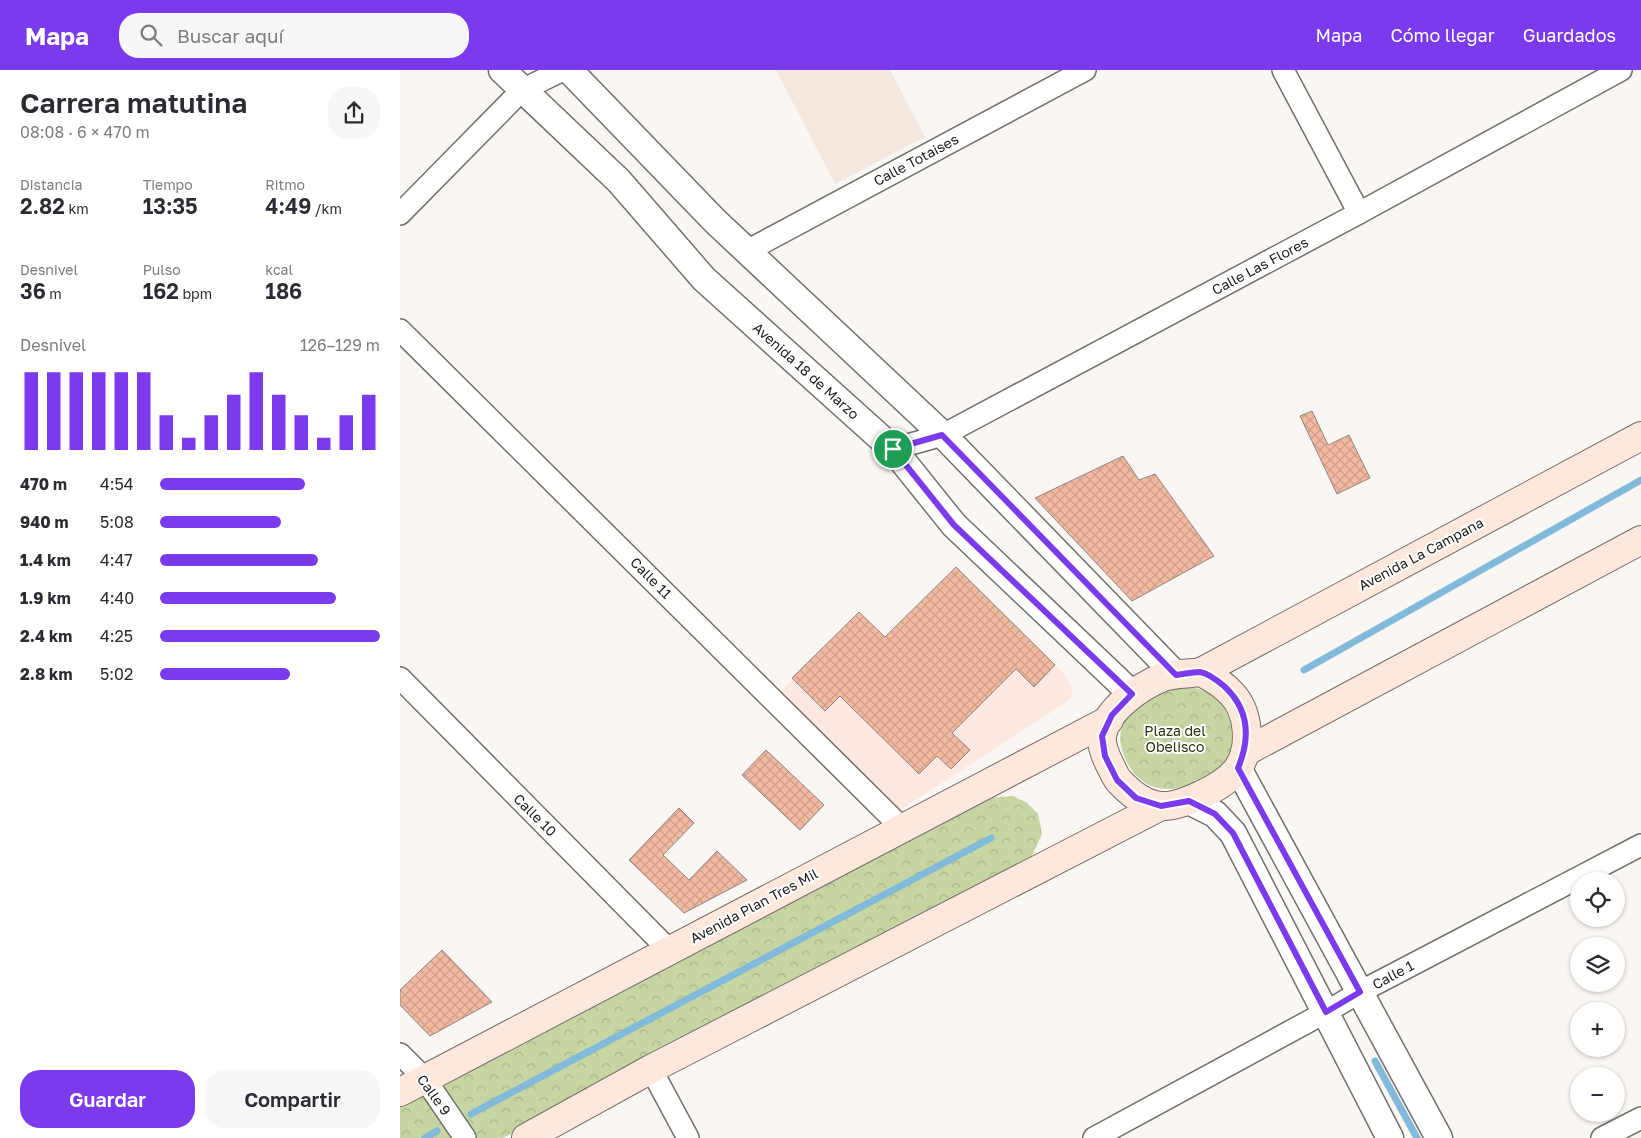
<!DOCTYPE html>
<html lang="es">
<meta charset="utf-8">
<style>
body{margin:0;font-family:"Golos Text",sans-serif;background:#f7f7f7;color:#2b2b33;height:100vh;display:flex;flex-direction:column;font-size:19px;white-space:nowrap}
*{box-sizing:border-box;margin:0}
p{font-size:16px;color:#7c7c81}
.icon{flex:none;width:28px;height:28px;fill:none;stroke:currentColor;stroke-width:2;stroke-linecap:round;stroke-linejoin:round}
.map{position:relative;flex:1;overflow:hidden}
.sheet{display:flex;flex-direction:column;background:#fff;width:400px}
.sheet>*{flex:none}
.controls{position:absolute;left:1170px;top:802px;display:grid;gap:10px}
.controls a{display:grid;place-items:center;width:55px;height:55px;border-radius:50%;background:#fff;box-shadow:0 1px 4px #0004;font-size:25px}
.pin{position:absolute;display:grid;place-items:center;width:42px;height:42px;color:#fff;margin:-21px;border:2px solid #fff;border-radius:50%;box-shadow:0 1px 5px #0007}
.round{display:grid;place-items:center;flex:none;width:52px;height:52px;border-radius:20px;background:#f7f7f7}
.headline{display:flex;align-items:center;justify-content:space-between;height:85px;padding:0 20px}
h1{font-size:28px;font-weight:600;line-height:38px}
.stats{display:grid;grid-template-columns:repeat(3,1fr);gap:8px;height:85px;padding:5px 20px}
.stats div{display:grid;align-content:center}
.stats b{font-size:21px;font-weight:600}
.stats small{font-size:14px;font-weight:400}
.stats p{font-size:14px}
.chart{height:140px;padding:10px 20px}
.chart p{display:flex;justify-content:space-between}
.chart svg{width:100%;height:90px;margin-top:5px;stroke:#7c3aed;stroke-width:6}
.primary-button{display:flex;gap:10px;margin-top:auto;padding:10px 20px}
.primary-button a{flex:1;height:58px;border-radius:20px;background:#7c3aed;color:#fff;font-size:20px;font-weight:600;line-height:58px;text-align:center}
.primary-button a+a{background:#f7f7f7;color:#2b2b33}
ul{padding:0 20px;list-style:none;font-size:16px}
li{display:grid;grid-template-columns:80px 60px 1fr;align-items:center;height:38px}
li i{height:12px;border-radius:6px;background:#7c3aed}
header{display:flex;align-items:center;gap:30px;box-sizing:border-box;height:70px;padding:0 25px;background:#7c3aed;color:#fff}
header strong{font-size:24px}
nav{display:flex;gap:28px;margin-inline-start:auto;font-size:18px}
.search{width:350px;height:45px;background:#f7f7f7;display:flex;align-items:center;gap:12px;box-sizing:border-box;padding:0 18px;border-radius:20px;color:#7c7c81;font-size:19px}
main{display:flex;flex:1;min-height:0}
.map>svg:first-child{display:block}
</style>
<header>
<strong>Mapa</strong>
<div class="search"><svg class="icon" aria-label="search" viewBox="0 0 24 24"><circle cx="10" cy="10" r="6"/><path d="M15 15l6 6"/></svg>Buscar aquí</div>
<nav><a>Mapa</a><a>Cómo llegar</a><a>Guardados</a></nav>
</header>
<main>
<section class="sheet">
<div class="headline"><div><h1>Carrera matutina</h1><p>08:08 · 6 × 470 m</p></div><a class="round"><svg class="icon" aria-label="share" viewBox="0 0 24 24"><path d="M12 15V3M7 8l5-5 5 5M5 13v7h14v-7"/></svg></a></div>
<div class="stats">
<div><p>Distancia</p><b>2.82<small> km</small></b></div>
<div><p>Tiempo</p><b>13:35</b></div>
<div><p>Ritmo</p><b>4:49<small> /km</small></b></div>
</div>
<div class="stats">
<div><p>Desnivel</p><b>36<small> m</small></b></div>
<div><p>Pulso</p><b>162<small> bpm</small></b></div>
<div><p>kcal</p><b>186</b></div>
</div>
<div class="chart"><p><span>Desnivel</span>126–129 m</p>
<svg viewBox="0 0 160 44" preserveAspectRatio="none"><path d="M5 44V6M15 44V6M25 44V6M35 44V6M45 44V6M55 44V6M65 44V27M75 44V38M85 44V27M95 44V17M105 44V6M115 44V17M125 44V27M135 44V38M145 44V27M155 44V17"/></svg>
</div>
<ul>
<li><b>470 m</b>4:54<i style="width:66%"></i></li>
<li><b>940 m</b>5:08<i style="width:55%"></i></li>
<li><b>1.4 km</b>4:47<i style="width:72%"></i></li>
<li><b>1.9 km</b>4:40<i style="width:80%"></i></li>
<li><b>2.4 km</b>4:25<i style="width:100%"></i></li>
<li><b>2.8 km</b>5:02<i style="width:59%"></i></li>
</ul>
<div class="primary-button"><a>Guardar</a><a>Compartir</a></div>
</section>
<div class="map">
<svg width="1241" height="1068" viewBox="0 0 1241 1068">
<defs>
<pattern id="forest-crowns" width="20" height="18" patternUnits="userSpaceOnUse" patternTransform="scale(1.25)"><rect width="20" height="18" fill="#c6d5a2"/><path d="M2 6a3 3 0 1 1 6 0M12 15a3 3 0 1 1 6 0" fill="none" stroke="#aab68b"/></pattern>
<pattern id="building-cross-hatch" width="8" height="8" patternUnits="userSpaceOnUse" patternTransform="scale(1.25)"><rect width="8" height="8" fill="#f2b8a0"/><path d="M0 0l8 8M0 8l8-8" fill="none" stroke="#cf9e89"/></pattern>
</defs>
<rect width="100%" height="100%" fill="#faf6f3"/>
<path fill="#f2e8df" d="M376,0h114l35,67 -90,47z"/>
<path fill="#fce8e0" d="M556,497l108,107 8,14 -1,11 -174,113 -120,-117 82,-83 26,25z"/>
<g fill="url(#forest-crowns)">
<path d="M775,617c10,0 20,0 30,4 24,9 33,44 23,66 -11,24 -56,40 -79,28 -11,-6 -18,-14 -23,-25 -20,-39 16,-62 49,-73z"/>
<path d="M613,726l13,6 12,12 4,20 -12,26 -527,278h-103v-31l570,-303 18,-6z"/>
</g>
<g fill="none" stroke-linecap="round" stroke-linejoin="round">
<g stroke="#81badb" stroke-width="7">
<path d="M904,600l337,-190"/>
<path d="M975,991l42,77"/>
<path d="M71,1044l520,-276"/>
<path d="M25,1068l12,-7"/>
</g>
</g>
<g fill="url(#building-cross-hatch)" stroke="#8c8886">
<path d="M912,341l16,34 21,-10 21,43 -33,16 -37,-78z"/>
<path d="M723,386l16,24 16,-6 59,82 -82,45 -97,-103z"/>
<path d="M556,497l99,98 -21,22 -18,-18 -64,64 18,17 -19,19 -14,-13 -18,18 -79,-78 -15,15 -33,-33 67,-66 26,25z"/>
<path d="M366,680l58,55 -24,25 -58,-55z"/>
<path d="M279,738l15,15 -31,32 26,25 28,-29 30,29 -63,33 -55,-53z"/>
<path d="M42,880l50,52 -62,34 -30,-31v-15z"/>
</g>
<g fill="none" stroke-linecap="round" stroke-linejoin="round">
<g stroke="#736f6c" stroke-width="24">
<g id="minor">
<path d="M883,0l76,143"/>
<path d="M0,144l122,-124 41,-20"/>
<path d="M347,181l338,-181"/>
<path d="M0,260l501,497"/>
<path d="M493,379l50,-14 416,-222 262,-143"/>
<path d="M0,608l270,273"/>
<path d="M0,984l25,25 40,59"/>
<path d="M251,999l37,69"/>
<path d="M694,1068l232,-126 34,-20 281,-147"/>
<path d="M1202,1068l39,-20"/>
</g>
</g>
<g stroke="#736f6c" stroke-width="29">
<g id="tertiary">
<path d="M102,0l117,111 85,98 189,170 61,76 178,169"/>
<path d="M169,0l146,151 228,214 233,240"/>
<path d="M838,698l201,370"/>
<path d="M789,731l26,13 18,19 157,305"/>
</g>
</g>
<g stroke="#736f6c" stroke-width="30">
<g id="secondary">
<path d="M801,602l440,-236"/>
<path d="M801,602c12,6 22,12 31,22 17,18 20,54 6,74 -9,13 -24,21 -37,27 -10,5 -28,12 -40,11 -16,-1 -31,-13 -42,-25 -4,-4 -6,-11 -9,-16 -4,-8 -9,-20 -8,-29 4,-27 39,-50 61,-59 11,-4 26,-3 38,-5z"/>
<path d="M845,682l396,-212"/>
<path d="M0,1022l709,-372"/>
<path d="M126,1068l125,-69 510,-263"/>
</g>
</g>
<use href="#minor" stroke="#fff" stroke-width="21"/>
<use href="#tertiary" stroke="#fff" stroke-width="26"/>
<use href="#secondary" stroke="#fde8db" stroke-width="28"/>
</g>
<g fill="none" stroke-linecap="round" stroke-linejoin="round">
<g stroke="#fff" stroke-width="10">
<path id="route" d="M542,365l234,240c8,-1 17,-3 24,-3 7,1 18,9 24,14 25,23 27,51 14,82l122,224 -34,20 -93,-179 -18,-19 -26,-13 -28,5 -25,-8 -19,-18 -12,-24 -3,-20 10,-21 20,-21 -178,-169 -61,-76z"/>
</g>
<use href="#route" stroke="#7c3aed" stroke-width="6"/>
</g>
<g text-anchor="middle" stroke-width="4" stroke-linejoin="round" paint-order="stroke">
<g font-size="14" fill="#1e1c1b" stroke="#fff">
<text transform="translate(516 90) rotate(-28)" y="5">Calle Totaises</text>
<text transform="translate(860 196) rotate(-28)" y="5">Calle Las Flores</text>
<text transform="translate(406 301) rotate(42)" y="5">Avenida 18 de Marzo</text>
<text transform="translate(1021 484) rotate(-28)" y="5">Avenida La Campana</text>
<text transform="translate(251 508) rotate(45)" y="5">Calle 11</text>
<text transform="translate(135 745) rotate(45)" y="5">Calle 10</text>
<text transform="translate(354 836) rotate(-28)" y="5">Avenida Plan Tres Mil</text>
<text transform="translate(993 905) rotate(-28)" y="5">Calle 1</text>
<text transform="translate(34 1025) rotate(54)" y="5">Calle 9</text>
</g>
<g font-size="14" fill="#293209" stroke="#fff">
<text x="775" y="666">Plaza del<tspan x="775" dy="16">Obelisco</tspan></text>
</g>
</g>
</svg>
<div class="controls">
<a><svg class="icon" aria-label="locate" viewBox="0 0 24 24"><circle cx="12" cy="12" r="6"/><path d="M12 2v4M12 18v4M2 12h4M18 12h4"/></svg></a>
<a><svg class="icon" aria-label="layers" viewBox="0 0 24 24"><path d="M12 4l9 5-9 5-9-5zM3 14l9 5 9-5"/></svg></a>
<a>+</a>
<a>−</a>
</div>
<div class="pin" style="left:493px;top:379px;background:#1e9e55"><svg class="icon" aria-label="arrive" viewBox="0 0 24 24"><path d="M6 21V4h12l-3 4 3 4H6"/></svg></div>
</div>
</main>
